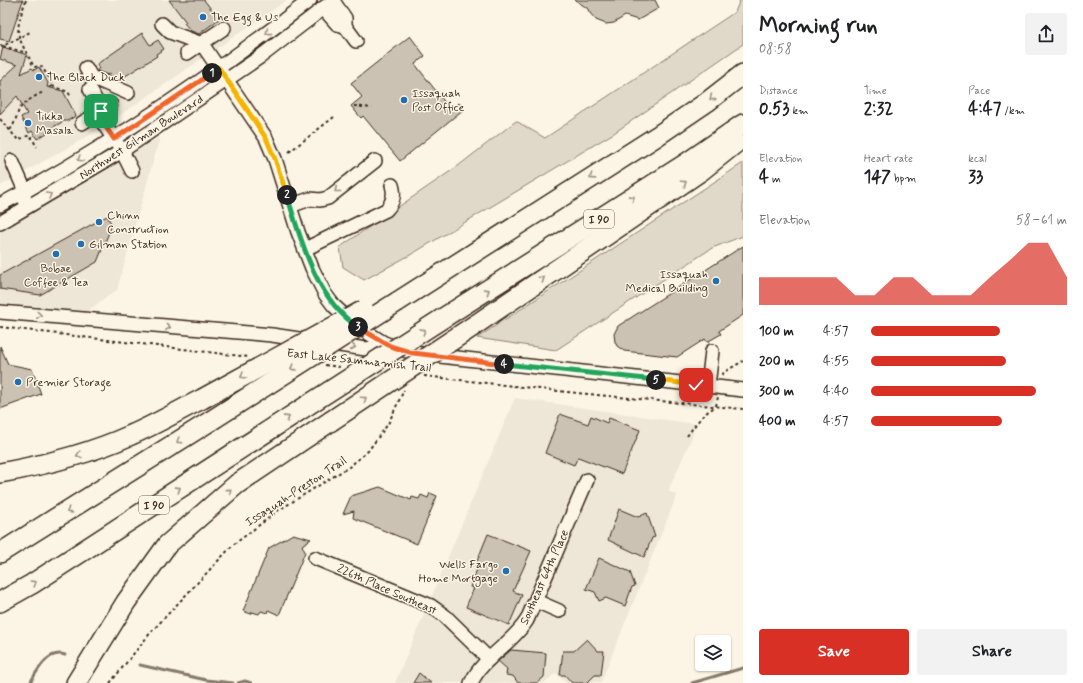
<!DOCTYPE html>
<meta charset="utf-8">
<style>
body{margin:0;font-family:Mynerve,sans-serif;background:#f2f2f2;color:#202124;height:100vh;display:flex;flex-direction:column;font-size:15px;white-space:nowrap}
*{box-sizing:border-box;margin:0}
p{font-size:13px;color:#757577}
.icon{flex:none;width:22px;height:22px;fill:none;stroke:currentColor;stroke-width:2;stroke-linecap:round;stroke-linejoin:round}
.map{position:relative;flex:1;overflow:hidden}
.drawer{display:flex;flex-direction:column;background:#fff;width:340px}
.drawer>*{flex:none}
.controls{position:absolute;left:695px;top:635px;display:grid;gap:8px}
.controls a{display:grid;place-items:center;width:36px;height:36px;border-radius:4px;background:#fff;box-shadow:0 1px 3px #0004;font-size:20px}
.pin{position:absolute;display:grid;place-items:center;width:34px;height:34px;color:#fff;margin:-17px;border-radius:8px;box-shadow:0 2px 6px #0006}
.km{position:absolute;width:20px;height:20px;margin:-10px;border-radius:50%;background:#222;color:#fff;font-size:11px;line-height:20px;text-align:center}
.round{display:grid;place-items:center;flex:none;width:42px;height:42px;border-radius:4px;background:#f2f2f2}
.summary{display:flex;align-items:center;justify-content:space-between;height:68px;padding:0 16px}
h1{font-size:22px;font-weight:700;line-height:30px}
.figures{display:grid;grid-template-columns:repeat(3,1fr);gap:6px;height:68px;padding:4px 16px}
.figures div{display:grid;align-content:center}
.figures b{font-size:17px;font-weight:700}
.figures small{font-size:11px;font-weight:400}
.figures p{font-size:11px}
.chart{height:112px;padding:8px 16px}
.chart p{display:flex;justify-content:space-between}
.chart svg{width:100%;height:72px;margin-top:4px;fill:#d93025;opacity:.7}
.primary-button{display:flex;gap:8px;margin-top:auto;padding:8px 16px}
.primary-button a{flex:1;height:46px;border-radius:4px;background:#d93025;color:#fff;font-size:16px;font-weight:700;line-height:46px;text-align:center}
.primary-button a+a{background:#f2f2f2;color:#202124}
ul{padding:0 16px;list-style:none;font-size:13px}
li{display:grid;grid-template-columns:64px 48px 1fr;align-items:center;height:30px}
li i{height:10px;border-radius:5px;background:#d93025}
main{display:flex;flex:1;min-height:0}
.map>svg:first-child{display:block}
</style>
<main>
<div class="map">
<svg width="743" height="683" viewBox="0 0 743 683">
<rect width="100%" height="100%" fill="#fcf5e5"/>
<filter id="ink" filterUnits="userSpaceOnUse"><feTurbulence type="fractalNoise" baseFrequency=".025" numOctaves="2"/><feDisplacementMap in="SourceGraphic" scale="8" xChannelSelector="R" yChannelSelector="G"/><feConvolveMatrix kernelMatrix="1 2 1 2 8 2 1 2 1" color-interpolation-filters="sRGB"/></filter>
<g filter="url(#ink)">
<g fill="#eee6d6">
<path d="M0,0h287l-190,131 -97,55z"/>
<path d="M160,137l-43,153 -33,23 -84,-9v-72z"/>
<path d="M515,398l180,26 -3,13 -24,54 9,4 -76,187 -35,1 -10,-10 -12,10h-149z"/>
</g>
<g fill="#e0d8c8" stroke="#8e8173">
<path d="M740,0h3v44l-129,89 -202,121 -48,26 -21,-13 -3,-20 118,-81 58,-45 29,17 190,-126z"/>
<path d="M743,163v73l-31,12 -156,102 -79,-12z"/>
</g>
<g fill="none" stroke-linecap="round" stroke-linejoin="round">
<g stroke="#85796b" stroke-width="3">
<path d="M140,665l66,15 27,3"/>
<path d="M30,683c7,-12 18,-34 35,-28"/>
<path d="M238,683l7,-2 6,2"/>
<path d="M692,683l51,-15"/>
</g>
</g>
<g fill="#ccc2b3" stroke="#3b2a1e">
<path d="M0,0h23l-14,41 -9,-2z"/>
<path d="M169,0h35l15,19 -20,15 -8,-3 -7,-8 2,-1z"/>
<path d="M575,0h80l4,8 -21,12 -13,-4 -11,7 -8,1 -10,-4 -6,-7 -3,-5z"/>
<path d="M142,33l8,12 8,-5 6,9 -8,5 1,2 -38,24 -6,-2 -3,-4 -2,1 -11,-4 2,-3 -2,-4z"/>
<path d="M410,36l15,20 -10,8 35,45 9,-6 5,6 -64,52 -37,-45 -2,2 -10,-12 11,-9 -11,-14z"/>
<path d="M3,47l24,8 -6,19 11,-6 2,2 5,-3 9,16 -1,4 16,4 13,25 -9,5h-3l-18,10 1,2 -10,6 -5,-8 -3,2 -8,-16 6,-3 -10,-18 -17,18v-33l17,-16 -17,-6z"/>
<path d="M107,216l5,9 -15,37 -57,33 -40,-6v-14z"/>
<path d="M743,246v69l-24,16 2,3 -14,8 -2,-3 -28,18 -53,-6 -7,-5 -2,-4 -1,-8 4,-8z"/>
<path d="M0,346l8,18 24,5 9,25 -41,15z"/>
<path d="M560,414l28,10 3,-8 16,7 2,-5 31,12 -18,44 -44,-17 -4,8 -29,-12z"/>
<path d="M380,487l31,13 1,-3 7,2 2,-4 7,3 2,-5 7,3 -20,48 -64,-26 1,-7 -11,3 8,-18z"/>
<path d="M619,509l19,8 9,-4 8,24 -3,1 -8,19 -36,-17z"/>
<path d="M293,534l18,5 -9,6 3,7 -26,63 -11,-5 -1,3 -6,-2 -2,3 -7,-2 -1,2 -8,-3 26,-63z"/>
<path d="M488,534l43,17 -18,40 9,4 -13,30 -43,-18 8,-19 -4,-1 8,-20 -3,-1z"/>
<path d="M599,558l31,14 5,14 -3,1 -7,19 -19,-8 -7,3 -4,-9 -9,-3z"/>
<path d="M587,639l11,12h6l-3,24h-6l-8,8h-15l-7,-8h-5l3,-24h11z"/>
<path d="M511,650l35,3 -2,24 -7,6h-19l-5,-7 -7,-1 1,-6 -9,-8z"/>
<path d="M419,673l12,10h-18z"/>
</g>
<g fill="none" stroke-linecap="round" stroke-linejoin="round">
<g stroke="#3b2a1e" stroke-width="16">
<g id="minor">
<path d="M333,1l12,17v8"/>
<path d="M323,8l14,16 8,2 11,15"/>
<path d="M162,24l8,8 32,12 64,94 9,21 23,73 14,36 13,26 9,12 21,19 29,18 29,10 330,37"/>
<path d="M187,53l37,-25"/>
<path d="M86,68l5,9 37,16"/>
<path d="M90,89l11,22"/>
<path d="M97,114l25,37 10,20"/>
<path d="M82,123l29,-18"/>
<path d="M12,161l13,30 -1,8"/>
<path d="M0,205c110,-59 212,-129 310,-205"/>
<path d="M290,206l20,-7 10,1 8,-2 47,-37"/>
<path d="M0,223l122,-72 138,-94 74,-57"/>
<path d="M305,249l81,-39c7,-7 9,-16 6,-25"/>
<path d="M0,312l272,23 94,14 7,-1 11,-5"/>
<path d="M708,386l4,-35"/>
<path d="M315,558l116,48 14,10 44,43"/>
<path d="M536,601l23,10"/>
<path d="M471,683c12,-26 41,-39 56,-63l60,-140"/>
</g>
</g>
<g stroke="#3b2a1e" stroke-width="22">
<g id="highway">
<path d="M397,302l260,-166 50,-34 36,-28"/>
<path d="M454,311l231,-147 58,-40"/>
<path d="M475,325l226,-154 35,-28"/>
<path d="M0,473c45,-8 89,-19 131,-38 24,-10 47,-24 71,-36"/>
<path d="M0,553l212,-133"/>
<path d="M0,602l32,-18 276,-179"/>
<path d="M76,683l50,-81 41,-57 70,-61 94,-63"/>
</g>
</g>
<g stroke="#3b2a1e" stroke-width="2" stroke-dasharray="3 3" stroke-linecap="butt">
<path d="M26,0c-13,36 -9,34 8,67l7,-1 9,13 2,7 -4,2"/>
<path d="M0,45l3,1 27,-14"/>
<path d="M3,46l24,7"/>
<path d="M52,86l16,6 3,5"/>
<path d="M354,106l18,2"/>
<path d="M0,119l18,21 12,-5 7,12"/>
<path d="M10,130c5,-6 6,-13 9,-20 5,-8 16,-14 24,-18"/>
<path d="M289,152l45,-35"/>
<path d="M0,327l249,30"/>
<path d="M325,365l15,2"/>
<path d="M722,375l2,-3 19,-11"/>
<path d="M424,376l143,16 176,17"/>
<path d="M716,406l2,-9"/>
<path d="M687,436c8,-11 16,-23 28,-29"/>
<path d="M110,683l42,-52 81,-86 46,-35 70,-43 19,-16 20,-27 16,-34"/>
</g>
<use href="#minor" stroke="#fcf5e5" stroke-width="13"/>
<use href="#highway" stroke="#fcf5e5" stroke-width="19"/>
<g stroke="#3b2a1e" stroke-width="22" stroke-linecap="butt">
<g id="highway-bridge">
<path d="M202,399l162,-89"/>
<path d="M308,405l146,-94"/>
<path d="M212,420l185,-118"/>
<path d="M331,421l144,-96"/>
</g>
</g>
<use href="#highway-bridge" stroke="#fcf5e5" stroke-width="19"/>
</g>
<defs><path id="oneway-chevron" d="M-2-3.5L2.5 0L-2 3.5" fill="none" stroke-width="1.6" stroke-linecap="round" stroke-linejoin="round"/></defs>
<g stroke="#9c9082">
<use href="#oneway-chevron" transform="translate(268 32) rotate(143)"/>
<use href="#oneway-chevron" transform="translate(712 98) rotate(143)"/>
<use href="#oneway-chevron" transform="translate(80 159) rotate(149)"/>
<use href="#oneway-chevron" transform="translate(592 177) rotate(147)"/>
<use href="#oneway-chevron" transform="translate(684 183) rotate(-34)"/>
<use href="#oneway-chevron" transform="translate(337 190) rotate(142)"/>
<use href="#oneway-chevron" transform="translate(49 195) rotate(-31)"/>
<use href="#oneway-chevron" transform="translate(632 198) rotate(-33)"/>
<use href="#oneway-chevron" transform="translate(542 279) rotate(-34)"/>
<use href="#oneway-chevron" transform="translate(487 291) rotate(-32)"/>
<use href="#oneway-chevron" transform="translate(39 315) rotate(5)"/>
<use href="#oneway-chevron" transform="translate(168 327) rotate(5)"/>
<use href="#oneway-chevron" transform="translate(423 331) rotate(-33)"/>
<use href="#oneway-chevron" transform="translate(353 347) rotate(9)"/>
<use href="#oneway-chevron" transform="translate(293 368) rotate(147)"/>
<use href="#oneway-chevron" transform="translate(243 376) rotate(151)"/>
<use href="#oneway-chevron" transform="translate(364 399) rotate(-34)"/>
<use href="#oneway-chevron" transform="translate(287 418) rotate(-33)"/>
<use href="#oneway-chevron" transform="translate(179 441) rotate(148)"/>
<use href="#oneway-chevron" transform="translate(79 455) rotate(162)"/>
<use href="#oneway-chevron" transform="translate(178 489) rotate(-33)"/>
<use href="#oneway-chevron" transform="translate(229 491) rotate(-40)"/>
<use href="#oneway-chevron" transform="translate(69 511) rotate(148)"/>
<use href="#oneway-chevron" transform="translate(34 583) rotate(-32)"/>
</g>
</g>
<g fill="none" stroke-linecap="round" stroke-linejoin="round" filter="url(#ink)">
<g stroke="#fff" stroke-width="8">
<path id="split-1" d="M101,111l-4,3 17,25 98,-66"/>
</g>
<g stroke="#fff" stroke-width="8">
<path id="split-2" d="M212,73l7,-5 47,70 9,21 12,36"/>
</g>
<g stroke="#fff" stroke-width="8">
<path id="split-3" d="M287,195c14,45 29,105 71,132"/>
</g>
<g stroke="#fff" stroke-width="8">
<path id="split-4" d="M358,327l32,19 23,7 91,11"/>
</g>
<g stroke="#fff" stroke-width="8">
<path id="split-5" d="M504,364l152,16"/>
</g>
<g stroke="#fff" stroke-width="8">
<path id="split-6" d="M656,380l40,5"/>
</g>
<use href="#split-1" stroke="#f0652b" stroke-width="5"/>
<use href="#split-2" stroke="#f5b400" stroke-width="5"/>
<use href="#split-3" stroke="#22a559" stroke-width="5"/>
<use href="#split-4" stroke="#f0652b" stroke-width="5"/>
<use href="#split-5" stroke="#22a559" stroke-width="5"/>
<use href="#split-6" stroke="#f5b400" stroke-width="5"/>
</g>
<g fill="#1f6fb2" stroke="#fcf5e5" stroke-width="1.5">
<circle cx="203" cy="17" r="4"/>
<circle cx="39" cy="77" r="4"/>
<circle cx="404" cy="100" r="4"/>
<circle cx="28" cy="123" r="4"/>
<circle cx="99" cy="222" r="4"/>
<circle cx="81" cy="244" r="4"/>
<circle cx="56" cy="254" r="4"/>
<circle cx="716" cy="281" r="4"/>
<circle cx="18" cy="382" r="4"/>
<circle cx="506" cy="571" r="4"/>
</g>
<g text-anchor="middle" stroke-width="3" stroke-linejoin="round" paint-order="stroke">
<g fill="#fcf5e5" stroke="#75675a" stroke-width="1">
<rect x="584" y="210" width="30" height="18" rx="3"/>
<rect x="139" y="496" width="30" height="18" rx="3"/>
</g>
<g font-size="11" font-weight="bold" fill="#3b2a1e">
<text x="599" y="223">I 90</text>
<text x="154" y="509">I 90</text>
</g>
<g font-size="12" fill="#3b2a1e" stroke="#fcf5e5" text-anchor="start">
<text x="211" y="21">The Egg &amp; Us</text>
<text x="47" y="81">The Black Duck</text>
<text x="412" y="97">Issaquah<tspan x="412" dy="14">Post Office</tspan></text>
<text x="36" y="120">Tikka<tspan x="36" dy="14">Masala</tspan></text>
<text x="107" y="219">Chinn<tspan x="107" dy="14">Construction</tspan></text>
<text x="89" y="248">Gilman Station</text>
<text x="56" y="272" text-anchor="middle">Bobae<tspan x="56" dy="14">Coffee &amp; Tea</tspan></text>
<text x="708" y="278" text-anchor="end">Issaquah<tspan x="708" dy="14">Medical Building</tspan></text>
<text x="26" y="386">Premier Storage</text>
<text x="498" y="568" text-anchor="end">Wells Fargo<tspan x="498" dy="14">Home Mortgage</tspan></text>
</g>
<g font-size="12" fill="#3b2a1e" stroke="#fcf5e5">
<text transform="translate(141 137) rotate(-33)" y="4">Northwest Gilman Boulevard</text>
<text transform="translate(359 360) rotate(6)" y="4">East Lake Sammamish Trail</text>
<text transform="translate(296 491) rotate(-33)" y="4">Issaquah-Preston Trail</text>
<text transform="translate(544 577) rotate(-66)" y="4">Southeast 64th Place</text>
<text transform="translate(387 589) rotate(24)" y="4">226th Place Southeast</text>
</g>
</g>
</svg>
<div class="controls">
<a><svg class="icon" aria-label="layers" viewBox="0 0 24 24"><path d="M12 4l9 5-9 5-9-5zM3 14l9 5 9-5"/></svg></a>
</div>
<div class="pin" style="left:101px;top:111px;background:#1e9e55"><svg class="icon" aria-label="arrive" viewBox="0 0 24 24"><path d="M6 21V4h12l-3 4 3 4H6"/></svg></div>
<div class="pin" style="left:696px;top:385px;background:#d93025"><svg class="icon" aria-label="check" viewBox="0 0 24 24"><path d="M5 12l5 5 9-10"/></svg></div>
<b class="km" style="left:212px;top:73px">1</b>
<b class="km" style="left:287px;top:195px">2</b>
<b class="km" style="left:358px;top:327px">3</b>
<b class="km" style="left:504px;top:364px">4</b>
<b class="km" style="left:656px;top:380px">5</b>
</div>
<section class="drawer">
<div class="summary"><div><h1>Morning run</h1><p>08:58</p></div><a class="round"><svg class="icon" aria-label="share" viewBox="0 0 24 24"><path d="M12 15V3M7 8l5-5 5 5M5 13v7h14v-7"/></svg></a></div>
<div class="figures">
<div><p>Distance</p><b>0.53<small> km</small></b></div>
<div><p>Time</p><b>2:32</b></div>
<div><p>Pace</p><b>4:47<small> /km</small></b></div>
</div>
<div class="figures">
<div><p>Elevation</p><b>4<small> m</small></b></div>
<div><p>Heart rate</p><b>147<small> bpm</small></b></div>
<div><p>kcal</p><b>33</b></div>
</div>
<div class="chart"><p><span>Elevation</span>58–61 m</p>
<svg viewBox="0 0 160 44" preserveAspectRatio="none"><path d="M0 44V27L10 27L20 27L30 27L40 27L50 38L60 38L70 27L80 27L90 38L100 38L110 38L120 27L130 17L140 6L150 6L160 27V44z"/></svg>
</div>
<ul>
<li><b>100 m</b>4:57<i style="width:66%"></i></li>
<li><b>200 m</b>4:55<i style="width:69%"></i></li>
<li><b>300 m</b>4:40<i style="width:84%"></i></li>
<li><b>400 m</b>4:57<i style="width:67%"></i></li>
</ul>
<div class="primary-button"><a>Save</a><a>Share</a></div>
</section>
</main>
